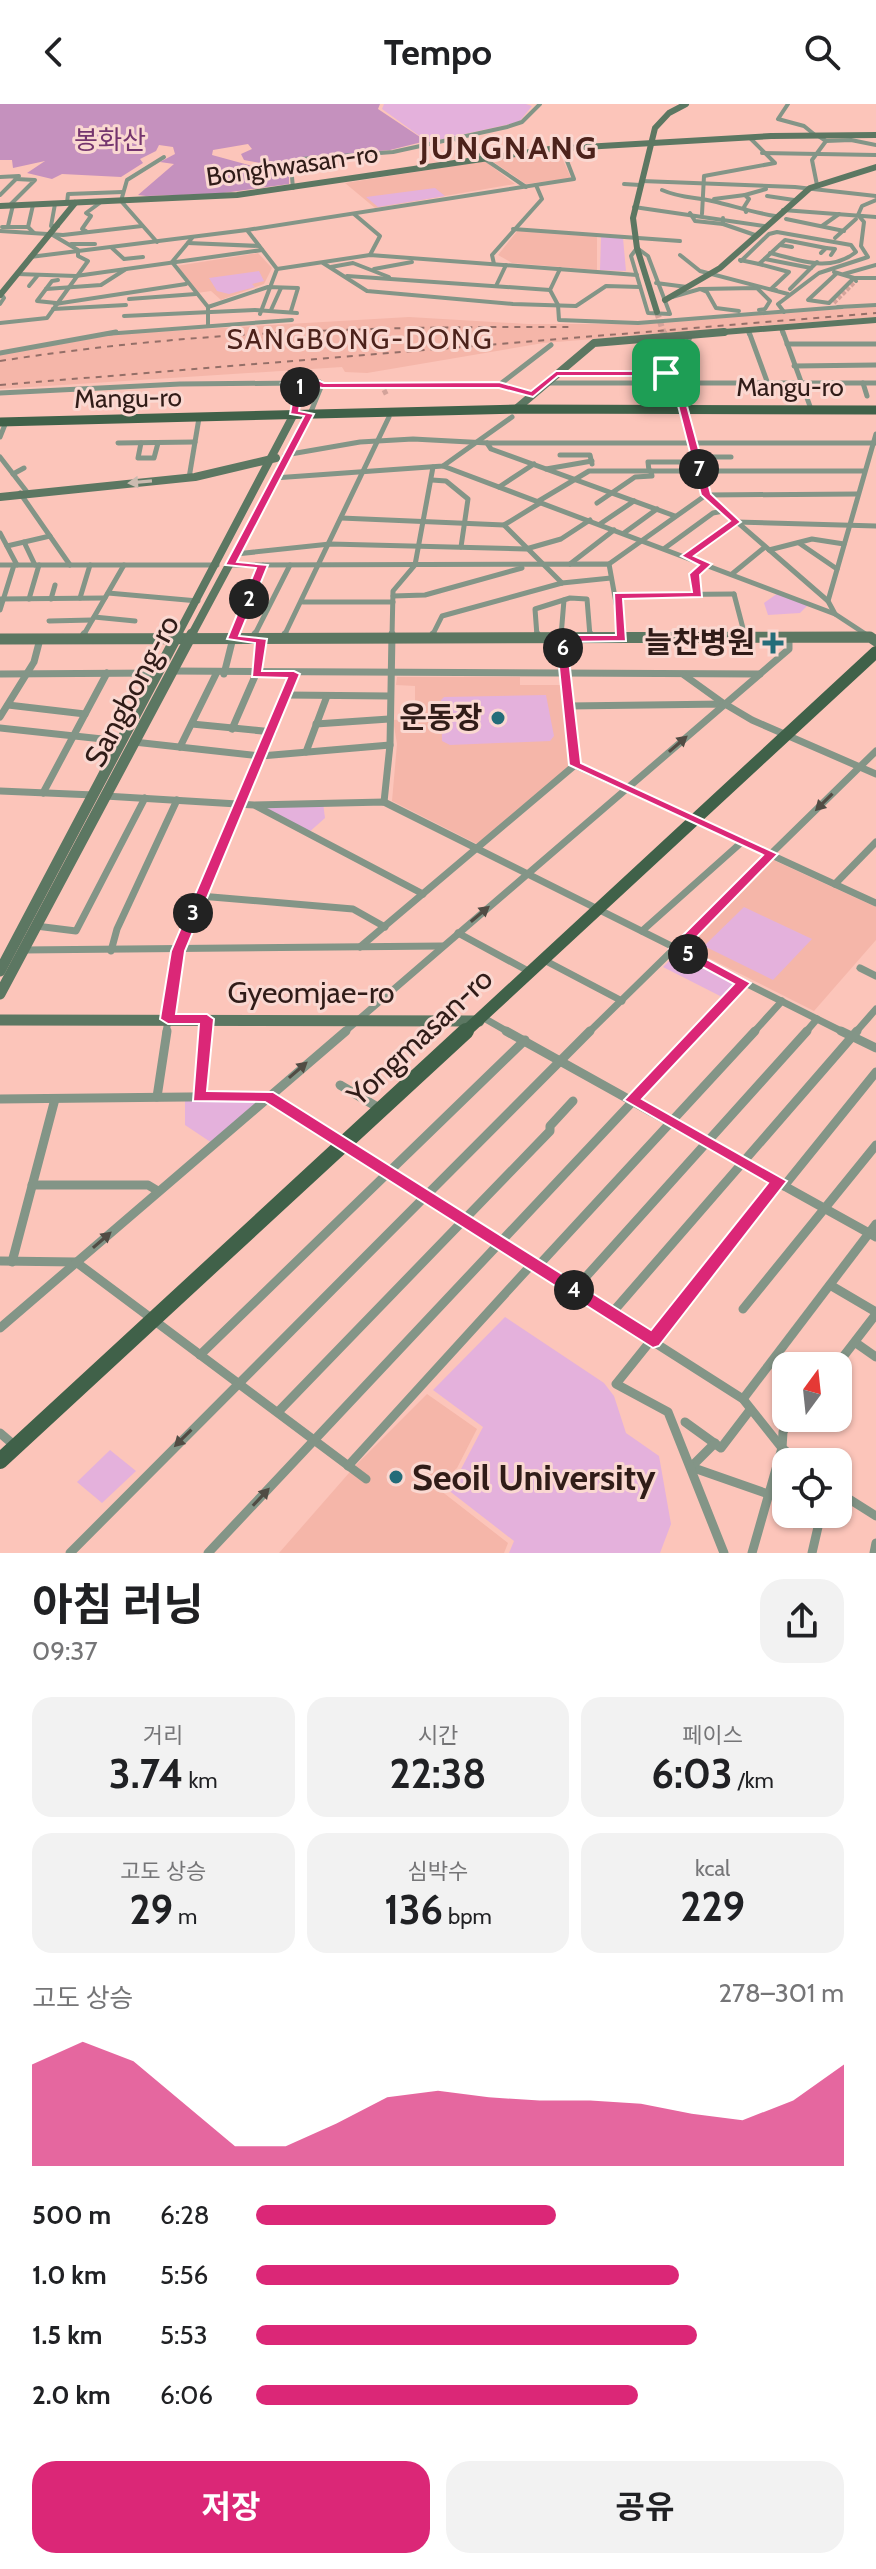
<!DOCTYPE html>
<html lang="ko">
<meta charset="utf-8">
<style>
body{margin:0;font-family:Cabin,"Noto Sans KR",sans-serif;background:#f2f2f2;color:#202124;height:100vh;display:flex;flex-direction:column;font-size:30px;white-space:nowrap}
*{box-sizing:border-box;margin:0}
p{font-size:26px;color:#757577}
.icon{flex:none;width:44px;height:44px;fill:none;stroke:currentColor;stroke-width:2;stroke-linecap:round;stroke-linejoin:round}
.map{position:relative;height:1449px;overflow:hidden}
.sheet{display:flex;flex-direction:column;background:#fff;flex:1}
.sheet>*{flex:none}
.needle{width:52px;rotate:15deg}
.controls{position:absolute;left:772px;top:1248px;display:grid;gap:16px}
.controls a{display:grid;place-items:center;width:80px;height:80px;border-radius:16px;background:#fff;box-shadow:0 2px 6px #0004;font-size:40px}
.pin{position:absolute;display:grid;place-items:center;width:68px;height:68px;color:#fff;margin:-34px;border-radius:16px;box-shadow:0 4px 12px #0006}
.km{position:absolute;width:40px;height:40px;margin:-20px;border-radius:50%;background:#222;color:#fff;font-size:22px;line-height:40px;text-align:center}
.round{display:grid;place-items:center;flex:none;width:84px;height:84px;border-radius:24px;background:#f2f2f2}
.head{display:flex;align-items:center;justify-content:space-between;height:136px;padding:0 32px}
h1{font-size:44px;font-weight:700;line-height:60px}
.metrics{display:grid;grid-template-columns:repeat(3,1fr);gap:12px;height:136px;padding:8px 32px}
.metrics div{display:grid;align-content:center;border-radius:20px;background:#f2f2f2;text-align:center}
.metrics b{font-size:40px;font-weight:700}
.metrics small{font-size:22px;font-weight:400}
.metrics p{font-size:22px}
.chart{height:224px;padding:16px 32px}
.chart p{display:flex;justify-content:space-between}
.chart svg{width:100%;height:144px;margin-top:8px;fill:#db2777;opacity:.7}
.cta{display:flex;gap:16px;margin-top:auto;padding:16px 32px}
.cta a{flex:1;height:92px;border-radius:24px;background:#db2777;color:#fff;font-size:32px;font-weight:700;line-height:92px;text-align:center}
.cta a+a{background:#f2f2f2;color:#202124}
ul{padding:0 32px;list-style:none;font-size:26px}
li{display:grid;grid-template-columns:128px 96px 1fr;align-items:center;height:60px}
li i{height:20px;border-radius:10px;background:#db2777}
header{display:flex;justify-content:space-between;align-items:center;height:104px;padding:0 32px;background:#fff;font-size:36px;font-weight:700}
.map>svg:first-child{display:block}
</style>
<header><svg class="icon" aria-label="back" viewBox="0 0 24 24"><path d="M15 5l-7 7 7 7"/></svg>Tempo<svg class="icon" aria-label="search" viewBox="0 0 24 24"><circle cx="10" cy="10" r="6"/><path d="M15 15l6 6"/></svg></header>
<div class="map">
<svg width="876" height="1449" viewBox="0 0 876 1449">
<rect width="100%" height="100%" fill="#fcc5ba"/>
<g fill="#f5b6a9">
<path d="M559,47l12,27 -45,6 -34,-23z"/>
<path d="M479,58h7l29,22 -140,24 -30,-25z"/>
<path d="M518,126l79,5v35l-85,-7 -14,-8z"/>
<path d="M258,149l14,15 -8,16 -43,16 -10,-9 -14,2 -21,-27z"/>
<path d="M876,202v11l-333,26 -176,30 -22,-1 -3,-5 -342,22v-34l117,-21 292,-17 119,7h111z"/>
<path d="M397,573h123v8h44l8,79 -93,81 -87,-44 5,-57 -4,-24 22,-1v-33l-19,-1z"/>
<path d="M773,756l103,47v33l-62,71 -129,-65z"/>
<path d="M427,1290l50,35 -20,39 -21,19 72,56 -4,10h-225l77,-88z"/>
</g>
<g fill="#e4b1dc">
<path d="M384,0h142l6,2 -13,16 -91,20 -46,-33z"/>
<path d="M435,84l10,8 -67,11 -12,-10z"/>
<path d="M601,133l22,1 3,33 -26,-1z"/>
<path d="M259,167l5,10 -12,3 3,3 -26,7 -12,-3 -8,-13z"/>
<path d="M778,489l31,11 -9,9 -32,2 -4,-12z"/>
<path d="M546,591l8,41 -4,5 -100,4 -8,-4 -1,-41 3,-3z"/>
<path d="M323,699l2,15 -18,16 -53,-29z"/>
<path d="M744,803l68,32 -39,41 -69,-34z"/>
<path d="M677,849l63,31 -14,15 -63,-32z"/>
<path d="M266,993l-54,46 -27,-18v-27z"/>
<path d="M505,1213l99,66 10,13 12,37 33,23 12,68 -11,29h-151l5,-12 -71,-55 17,-15 23,-44 -50,-37z"/>
<path d="M110,1346l26,21 -34,32 -25,-21z"/>
</g>
<path fill="#c591be" d="M0,0h380l-2,5 48,32 -36,9 -95,9 -8,9 -43,-8 -3,-6 11,-5 -4,-5 -35,6 -1,5 77,21v8l-73,10 -70,2 -8,-1 36,-31 -14,-2 15,-8 -2,-7 -14,-2 -3,6 -16,8 3,4 -22,14 -59,-3 -10,5 -25,-6 18,-12 -32,7 -1,-8h-12z"/>
<g fill="none" stroke-linecap="round" stroke-linejoin="round">
<path stroke="#d3a39a" stroke-width="4" stroke-dasharray="4 2" stroke-linecap="butt" d="M834,199l22,-22"/>
<path stroke="#d3a39a" stroke-width="5" stroke-dasharray="5 3" stroke-linecap="butt" d="M384,286l3,6"/>
<path stroke="#d3a39a" stroke-width="6" stroke-dasharray="6 3" stroke-linecap="butt" d="M657,208l7,22"/>
<path stroke="#d3a39a" stroke-width="8" stroke-dasharray="8 4" stroke-linecap="butt" d="M663,228l3,9"/>
<g stroke="#839587" stroke-width="4">
<path d="M788,0l-10,15 26,7 11,9"/>
<path d="M817,31l9,6 -14,19 5,25"/>
<path d="M452,33l74,50"/>
<path d="M826,37l25,-1 25,5"/>
<path d="M762,49l114,2"/>
<path d="M0,73l19,-1 -19,19"/>
<path d="M642,77l153,6 81,9"/>
<path d="M624,80l16,1"/>
<path d="M293,84l-2,-22 10,-7 92,-7 114,-25 15,-5 18,-18"/>
<path d="M662,86c18,8 32,7 50,11 22,5 39,11 63,15"/>
<path d="M767,92l27,4"/>
<path d="M714,95l31,-4"/>
<path d="M67,99l1,-9 55,-2"/>
<path d="M55,100l-4,22h7"/>
<path d="M10,101l25,-25 -19,-1"/>
<path d="M634,103l130,19"/>
<path d="M783,106l93,7"/>
<path d="M746,108l-2,-5 5,-8 -4,-4 21,-6"/>
<path d="M690,109l5,8 28,3"/>
<path d="M354,110l26,22 -10,19"/>
<path d="M702,110l2,-38 71,-13 -26,-26"/>
<path d="M723,114v6l32,11"/>
<path d="M786,115l58,12"/>
<path d="M8,122l5,-21"/>
<path d="M822,122l17,-12"/>
<path d="M2,123h26l6,6"/>
<path d="M28,123l5,-22"/>
<path d="M513,125l167,12"/>
<path d="M247,126l30,39 -17,45"/>
<path d="M0,127l63,4 79,-9"/>
<path d="M86,127l-4,-2 9,-13 -5,-3 15,-11"/>
<path d="M192,134l-20,24 36,45v18"/>
<path d="M835,134l21,-19"/>
<path d="M157,138l-36,-41 6,-21 37,-23"/>
<path d="M188,139l71,3"/>
<path d="M71,140h24"/>
<path d="M780,141l12,2"/>
<path d="M112,144l12,11 19,-2"/>
<path d="M637,144l11,8 22,58 -22,-1 -17,-57z"/>
<path d="M826,144l9,1 -4,6"/>
<path d="M680,151l20,16 88,23"/>
<path d="M30,153l217,-27 327,-51 -12,-31"/>
<path d="M765,155l46,9"/>
<path d="M740,156l19,4 26,-24 41,8 -5,5"/>
<path d="M741,157l28,-27 8,-2 74,13 5,7c-26,21 -57,8 -86,1"/>
<path d="M323,159l44,28 146,13 63,2 30,-20 34,1"/>
<path d="M494,160l-2,-9 50,-56 -6,-14"/>
<path d="M759,160l30,8 -18,17 5,1"/>
<path d="M331,163l22,-4 36,14"/>
<path d="M277,165l93,-14 267,20"/>
<path d="M374,165l38,-7"/>
<path d="M560,165l-10,21 8,15 1,15 79,3 204,-16"/>
<path d="M834,168l20,6h22"/>
<path d="M837,169l-29,27 21,3 25,-25 2,3"/>
<path d="M17,170l59,2 186,-26"/>
<path d="M844,170l32,-9"/>
<path d="M347,172l203,14"/>
<path d="M656,179l31,4"/>
<path d="M29,182l9,-11"/>
<path d="M496,182l10,-21"/>
<path d="M46,185l55,-4 25,-16"/>
<path d="M700,185l7,3 9,16 23,3"/>
<path d="M790,185l27,-27"/>
<path d="M672,193l28,-8 57,-1 13,13 -5,8 -6,1"/>
<path d="M129,195l67,-5"/>
<path d="M56,199l-19,-2 15,-20 6,-1"/>
<path d="M0,200l4,-6 -3,-4"/>
<path d="M55,200l131,-20"/>
<path d="M208,203l60,-20 30,1 -7,23"/>
<path d="M838,203l38,-2"/>
<path d="M53,205l73,-4"/>
<path d="M271,206l10,-22"/>
<path d="M784,208l-6,-8 41,-31 49,-16 -7,-11 3,-24 -6,-7 4,-9 14,-6"/>
<path d="M124,212l131,-6 42,3"/>
<path d="M0,219l47,-5 41,-57 -10,-5v-6l-27,-16"/>
<path d="M781,224l2,6"/>
<path d="M748,227l1,3"/>
<path d="M105,230l187,-14"/>
</g>
<g stroke="#839587" stroke-width="5">
<path d="M749,228l19,52"/>
<path d="M783,228l28,77"/>
<path d="M670,233l9,2 3,22"/>
<path d="M663,234l-7,3 11,34"/>
<path d="M644,235l15,18"/>
<path d="M787,240h89"/>
<path d="M0,249l116,-21"/>
<path d="M794,262l82,-1"/>
<path d="M556,270l110,-1"/>
<path d="M314,276l6,2 1,5 -10,3 -11,-4 2,-4z"/>
<path d="M546,279h330"/>
<path d="M863,279l4,13"/>
<path d="M682,280v-20l8,-28"/>
<path d="M322,281h177l34,9"/>
<path d="M499,281l52,-40"/>
<path d="M0,289l180,-9 121,-1"/>
<path d="M294,310l6,-28"/>
<path d="M310,310l11,-27"/>
<path d="M685,311l21,80 122,106 7,13 32,21"/>
<path d="M0,333l6,-15"/>
<path d="M118,339l77,-1"/>
<path d="M141,339l-3,15h16l4,-15"/>
<path d="M487,339l4,6 184,67"/>
<path d="M285,351l75,-13 53,-3 75,4h388"/>
<path d="M560,351h30l2,9"/>
<path d="M0,353l27,35"/>
<path d="M696,353h35"/>
<path d="M443,362l392,148"/>
<path d="M546,365l46,-8"/>
<path d="M649,367l-1,-9h49"/>
<path d="M13,370l11,-6"/>
<path d="M189,374l10,-60"/>
<path d="M274,374l169,-12 69,-49"/>
<path d="M432,376l14,1 22,18 -7,48"/>
<path d="M499,383l35,-23"/>
<path d="M20,389l50,72"/>
<path d="M537,398l52,-31h275"/>
<path d="M597,399l38,-26 17,-1 -1,-5"/>
<path d="M341,414l163,7 58,58"/>
<path d="M600,420l34,-23"/>
<path d="M504,421l36,-22"/>
<path d="M0,429l17,32"/>
<path d="M624,429l33,-24"/>
<path d="M24,438l11,23"/>
<path d="M799,439l38,26"/>
<path d="M7,442l43,-10"/>
<path d="M665,444l48,-35 10,-2"/>
<path d="M769,446l43,-11 32,5"/>
<path d="M236,450l94,-10 196,5 35,-10 29,-19"/>
<path d="M686,452l50,-34 140,4"/>
<path d="M570,460l44,-34"/>
<path d="M609,460l97,-69 151,-1"/>
<path d="M0,461h217"/>
<path d="M230,461l379,-1 13,72"/>
<path d="M732,470l33,-27"/>
<path d="M108,489l90,8"/>
<path d="M734,490l11,42"/>
<path d="M617,491l117,-1"/>
<path d="M698,491l-4,-21 13,-10"/>
<path d="M393,492l32,-1 97,-27"/>
<path d="M80,494l10,-33"/>
<path d="M0,495l105,-1"/>
<path d="M29,495l10,-34"/>
<path d="M51,495l4,-14"/>
<path d="M828,497l48,-167"/>
<path d="M303,498h90"/>
<path d="M0,506l14,-45"/>
<path d="M94,513l41,4"/>
<path d="M49,517l43,-1"/>
<path d="M83,532l41,-71"/>
<path d="M233,532l30,-71"/>
<path d="M254,532l36,-71"/>
<path d="M284,532l105,-219"/>
<path d="M392,532l1,-45 22,-26 18,-98"/>
<path d="M432,532l10,-20 120,-33 49,-5"/>
<path d="M537,532l-2,-27 35,-11 17,1 3,37"/>
<path d="M561,532l3,-36"/>
</g>
<g stroke="#839587" stroke-width="7">
<path d="M537,530v5"/>
<path d="M590,530v4"/>
<path d="M621,530l1,4"/>
<path d="M744,530l1,4"/>
<path d="M253,534l2,-4"/>
<path d="M81,535l3,-5"/>
<path d="M283,535l2,-5"/>
<path d="M431,535l2,-5"/>
<path d="M171,567l589,3"/>
<path d="M0,570l158,-1"/>
<path d="M224,570l10,-40"/>
<path d="M684,571l39,28"/>
<path d="M287,591l102,1"/>
<path d="M8,601l77,9"/>
<path d="M569,602l156,-2 27,16 124,54"/>
<path d="M0,613l34,-55 6,-23"/>
<path d="M192,620l81,8"/>
<path d="M316,620l73,-5"/>
<path d="M0,624l121,13"/>
<path d="M232,625l24,-55 5,-35"/>
<path d="M134,638l127,14 129,-11"/>
<path d="M180,643l36,-73"/>
<path d="M306,648l21,-56"/>
<path d="M575,661l301,138"/>
<path d="M0,687l94,4"/>
<path d="M43,689l64,-120"/>
<path d="M105,692l149,9 130,-3 461,231"/>
<path d="M384,698l6,-57 2,-111"/>
<path d="M256,702l167,88"/>
<path d="M835,780l41,-42"/>
<path d="M200,792l153,13 32,18"/>
<path d="M36,822l40,5 69,-133"/>
<path d="M642,827l101,-90"/>
<path d="M458,829l72,39"/>
<path d="M360,843l215,-182 -14,-131"/>
<path d="M23,846l419,-4"/>
<path d="M111,847l6,-22 60,-129"/>
<path d="M544,856l78,41"/>
<path d="M860,864l16,8"/>
<path d="M482,913l28,16"/>
<path d="M166,929l12,-82 116,-277"/>
<path d="M205,929l2,-14"/>
<path d="M343,929l446,-384v-12"/>
<path d="M588,929l288,-282"/>
<path d="M697,929l47,-50"/>
<path d="M753,929l29,-32"/>
<path d="M805,929l12,-14"/>
<path d="M855,929l21,-24"/>
</g>
<g stroke="#839587" stroke-width="9">
<path d="M506,927l370,206"/>
<path d="M841,927l35,17"/>
<path d="M340,981l39,23"/>
<path d="M157,993l10,-66"/>
<path d="M198,993l8,-66"/>
<path d="M0,995l268,-3 475,303 39,49 18,14"/>
<path d="M32,1081h116l10,6"/>
<path d="M784,1082l92,-114"/>
<path d="M0,1157l76,1 290,217"/>
<path d="M12,1158l43,-163"/>
<path d="M538,1162l217,-235"/>
<path d="M830,1181l46,27"/>
<path d="M574,1186l233,-259"/>
<path d="M743,1205l133,-164"/>
<path d="M611,1210l246,-283"/>
<path d="M0,1224l346,-297"/>
<path d="M856,1239l20,14"/>
<path d="M200,1251l325,-315"/>
<path d="M836,1262l40,-52"/>
<path d="M743,1295l133,-175"/>
<path d="M278,1308l272,-281v-5l23,-25"/>
<path d="M685,1318l36,26 29,-38"/>
<path d="M0,1329l14,12"/>
<path d="M348,1362l185,-203"/>
<path d="M691,1363l77,27"/>
<path d="M691,1363l24,-24"/>
<path d="M838,1388l38,24"/>
<path d="M70,1449l520,-522"/>
<path d="M208,1449l491,-522"/>
<path d="M724,1449l-56,-141 -52,-28 163,-203"/>
<path d="M752,1449l30,-105 1,-16 8,-14"/>
<path d="M812,1449l9,-39"/>
<path d="M874,1449l2,-10"/>
</g>
<g stroke="#5c7762" stroke-width="6">
<path d="M0,102l237,-11 313,-46 221,-13 105,-1"/>
<path d="M0,191l75,-92"/>
<path d="M665,196l55,-32 90,-80 66,-21"/>
<path d="M657,208l-20,-64 -4,-30 22,-90 14,-15 17,-9"/>
<path d="M699,230l177,-14"/>
</g>
<g stroke="#5c7762" stroke-width="8">
<path d="M666,237l19,74"/>
<path d="M516,305l78,-66 130,-11"/>
<path d="M0,393l195,-20 81,-19"/>
<path d="M177,532l117,-222"/>
<path d="M191,532l119,-222"/>
</g>
<g stroke="#5c7762" stroke-width="11">
<path d="M0,535l870,-2 6,4"/>
<path d="M0,867l178,-337"/>
<path d="M0,890l192,-360"/>
<path d="M0,916l479,1"/>
</g>
<path stroke="#406149" stroke-width="9" d="M0,318l516,-13 360,1"/>
<path stroke="#406149" stroke-width="12" d="M464,929l412,-381"/>
<path stroke="#406149" stroke-width="16" d="M0,1357l466,-430"/>
<g stroke="#946f68" stroke-width="2" stroke-dasharray="6 6" stroke-linecap="butt">
<path d="M0,257c190,-30 381,-35 573,-34"/>
<path d="M0,281l876,-72"/>
</g>
</g>
<defs><path id="oneway-solid" d="M-6-.8H1V-3.2L6.5 0L1 3.2V.8H-6Z" transform="scale(2)"/></defs>
<use fill="#cbbbb0" href="#oneway-solid" transform="translate(140 378) rotate(175)"/>
<g fill="#514c44">
<use href="#oneway-solid" transform="translate(678 640) rotate(-41)"/>
<use href="#oneway-solid" transform="translate(824 698) rotate(135)"/>
<use href="#oneway-solid" transform="translate(480 810) rotate(-40)"/>
<use href="#oneway-solid" transform="translate(298 966) rotate(-41)"/>
<use href="#oneway-solid" transform="translate(102 1136) rotate(-41)"/>
<use href="#oneway-solid" transform="translate(183 1334) rotate(135)"/>
<use href="#oneway-solid" transform="translate(261 1393) rotate(-47)"/>
</g>
<path fill="#db2777" stroke="#fff" stroke-width="2" fill-rule="evenodd" d="M556,267h113l12,13 30,110 30,28 -47,34 18,8 -12,11 2,22 -79,2 3,42 -59,1 14,121 197,91 -92,94 65,35 -109,116 145,82 -128,165 -6,2 -388,-246 -72,-1 6,-77h-31l-8,-5 11,-68 116,-273 -35,-1 3,-34 -28,-4 29,-71 -31,-3 79,-149 -14,-2 5,-27 -15,-4 34,-5 10,5 175,-1 32,9zM558,272h105l10,10 28,109 29,26 -49,35 18,9 -10,9 3,18 -78,1 2,42h-55l-5,3 13,127 194,90 -94,94 65,35 -110,116 144,83 -117,147 -378,-238 -66,-1 7,-72 -7,-5h-31l9,-63 115,-277 -6,-3h-32l5,-32 -28,-3 29,-71 -31,-3 77,-148 -15,-3 4,-27 19,4h177l34,9z"/>
<g fill="#246c79" stroke="#fad8d1" stroke-width="3">
<path d="M769 527h8v8h8v8h-8v8h-8v-8h-8v-8h8z"/>
<circle cx="498" cy="614" r="8"/>
<circle cx="396" cy="1373" r="8"/>
</g>
<g text-anchor="middle" stroke-width="6" stroke-linejoin="round" paint-order="stroke">
<g font-size="26" fill="#75356e" stroke="#fad8d1">
<text x="110" y="45">봉화산</text>
</g>
<g font-size="26" fill="#301c18" stroke="#fad8d1">
<text transform="translate(292 61) rotate(-8)" y="9">Bonghwasan-ro</text>
<text x="790" y="292">Mangu-ro</text>
<text transform="translate(128 294) rotate(-1)" y="9">Mangu-ro</text>
</g>
<g font-size="28" letter-spacing="2" fill="#4c221b" stroke="#fad8d1">
<text x="360" y="245">SANGBONG-DONG</text>
</g>
<g font-size="30" font-weight="bold" fill="#301c18" stroke="#fad8d1" text-anchor="end">
<text x="755" y="549">늘찬병원</text>
<text x="482" y="624">운동장</text>
</g>
<g font-size="30" fill="#301c18" stroke="#fad8d1">
<text transform="translate(132 587) rotate(-62)" y="10">Sangbong-ro</text>
<text x="311" y="899">Gyeomjae-ro</text>
<text transform="translate(420 933) rotate(-43)" y="10">Yongmasan-ro</text>
</g>
<g font-size="32" font-weight="bold" letter-spacing="2" fill="#4c221b" stroke="#fad8d1">
<text x="509" y="55">JUNGNANG</text>
</g>
<g font-size="36" font-weight="bold" fill="#301c18" stroke="#fad8d1" text-anchor="start">
<text x="412" y="1386">Seoil University</text>
</g>
</g>
</svg>
<div class="controls">
<a><svg class="needle" viewBox="-14 -14 28 28"><path d="M0-13l5 13h-10z" fill="#e53935"/><path d="M0 13l5-13h-10z" fill="#757577"/></svg></a>
<a><svg class="icon" aria-label="locate" viewBox="0 0 24 24"><circle cx="12" cy="12" r="6"/><path d="M12 2v4M12 18v4M2 12h4M18 12h4"/></svg></a>
</div>
<div class="pin" style="left:666px;top:269px;background:#1e9e55"><svg class="icon" aria-label="arrive" viewBox="0 0 24 24"><path d="M6 21V4h12l-3 4 3 4H6"/></svg></div>
<b class="km" style="left:300px;top:283px">1</b>
<b class="km" style="left:249px;top:495px">2</b>
<b class="km" style="left:193px;top:809px">3</b>
<b class="km" style="left:574px;top:1186px">4</b>
<b class="km" style="left:688px;top:850px">5</b>
<b class="km" style="left:563px;top:544px">6</b>
<b class="km" style="left:699px;top:365px">7</b>
</div>
<section class="sheet">
<div class="head"><div><h1>아침 러닝</h1><p>09:37</p></div><a class="round"><svg class="icon" aria-label="share" viewBox="0 0 24 24"><path d="M12 15V3M7 8l5-5 5 5M5 13v7h14v-7"/></svg></a></div>
<div class="metrics">
<div><p>거리</p><b>3.74<small> km</small></b></div>
<div><p>시간</p><b>22:38</b></div>
<div><p>페이스</p><b>6:03<small> /km</small></b></div>
</div>
<div class="metrics">
<div><p>고도 상승</p><b>29<small> m</small></b></div>
<div><p>심박수</p><b>136<small> bpm</small></b></div>
<div><p>kcal</p><b>229</b></div>
</div>
<div class="chart"><p><span>고도 상승</span>278–301 m</p>
<svg viewBox="0 0 160 44" preserveAspectRatio="none"><path d="M0 44V13L10 6L20 12L30 25L40 38L50 38L60 31L70 23L80 21L90 23L100 24L110 24L120 25L130 28L140 30L150 24L160 13V44z"/></svg>
</div>
<ul>
<li><b>500 m</b>6:28<i style="width:51%"></i></li>
<li><b>1.0 km</b>5:56<i style="width:72%"></i></li>
<li><b>1.5 km</b>5:53<i style="width:75%"></i></li>
<li><b>2.0 km</b>6:06<i style="width:65%"></i></li>
</ul>
<div class="cta"><a>저장</a><a>공유</a></div>
</section>
